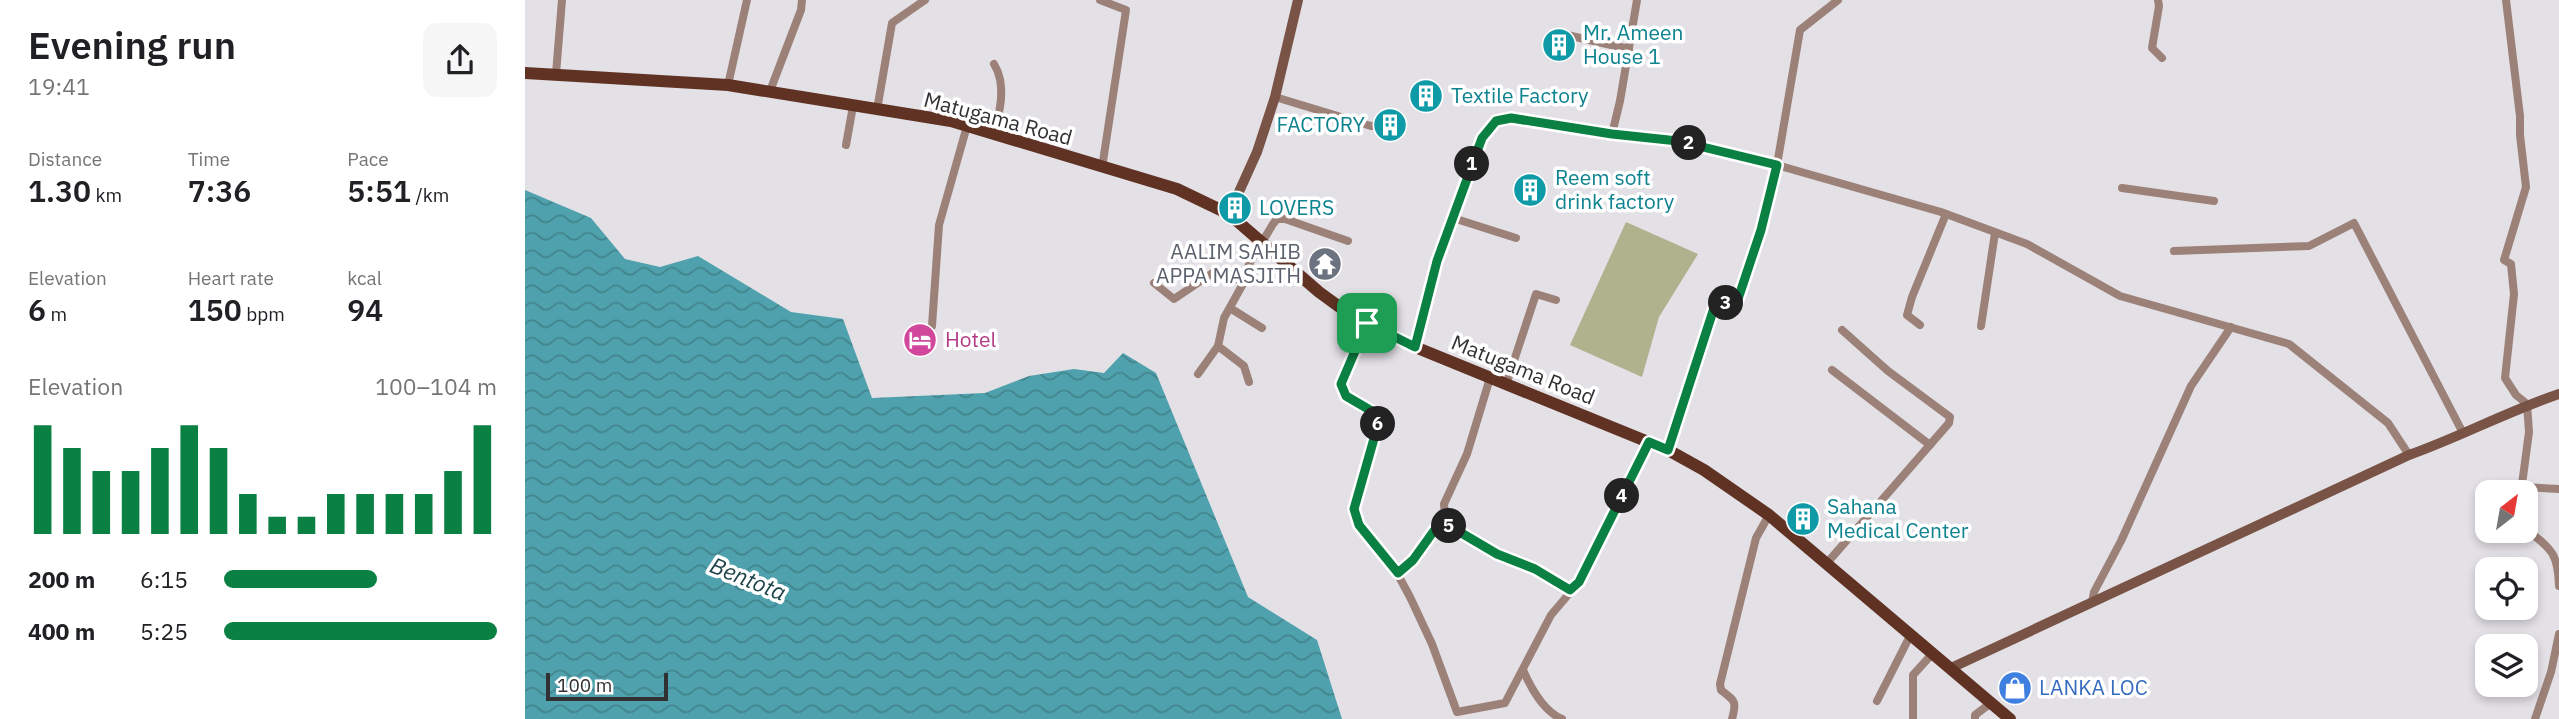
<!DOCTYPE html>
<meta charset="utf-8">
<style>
body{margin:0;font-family:"IBM Plex Sans",sans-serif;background:#f6f6f6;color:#202124;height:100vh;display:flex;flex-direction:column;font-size:26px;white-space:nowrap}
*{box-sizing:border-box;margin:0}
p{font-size:23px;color:#757577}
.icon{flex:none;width:38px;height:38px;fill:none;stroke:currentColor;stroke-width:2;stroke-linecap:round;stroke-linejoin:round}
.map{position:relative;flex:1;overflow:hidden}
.panel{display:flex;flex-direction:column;background:#fff;width:525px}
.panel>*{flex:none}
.needle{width:46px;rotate:31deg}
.tools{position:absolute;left:1950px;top:480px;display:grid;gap:14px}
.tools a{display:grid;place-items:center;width:63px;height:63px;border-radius:14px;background:#fff;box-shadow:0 4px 10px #0003;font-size:35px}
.scale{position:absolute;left:21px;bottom:18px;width:122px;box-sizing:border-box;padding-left:7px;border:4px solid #313033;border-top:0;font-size:19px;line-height:24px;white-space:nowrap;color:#313033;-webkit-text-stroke:5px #fff;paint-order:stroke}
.pin{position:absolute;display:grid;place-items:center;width:60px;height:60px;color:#fff;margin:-30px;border-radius:14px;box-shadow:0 4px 10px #0006}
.km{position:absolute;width:35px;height:35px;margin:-18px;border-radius:50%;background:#222;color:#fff;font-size:19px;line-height:35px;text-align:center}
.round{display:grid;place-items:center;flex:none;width:74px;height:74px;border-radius:14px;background:#f6f6f6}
.summary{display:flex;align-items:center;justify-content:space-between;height:119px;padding:0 28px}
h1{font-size:38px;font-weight:600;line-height:52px}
.figures{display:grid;grid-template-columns:repeat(3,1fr);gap:10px;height:119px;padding:7px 28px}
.figures div{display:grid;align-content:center}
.figures b{font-size:30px;font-weight:600}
.figures small{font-size:19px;font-weight:400}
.figures p{font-size:19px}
.chart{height:196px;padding:14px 28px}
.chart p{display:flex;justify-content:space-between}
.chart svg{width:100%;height:126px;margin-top:7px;stroke:#0b8043;stroke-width:6}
ul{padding:0 28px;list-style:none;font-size:23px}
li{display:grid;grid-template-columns:112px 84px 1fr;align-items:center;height:52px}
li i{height:18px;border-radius:9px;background:#0b8043}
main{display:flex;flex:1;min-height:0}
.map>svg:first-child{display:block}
</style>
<main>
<section class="panel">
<div class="summary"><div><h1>Evening run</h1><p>19:41</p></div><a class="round"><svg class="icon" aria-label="share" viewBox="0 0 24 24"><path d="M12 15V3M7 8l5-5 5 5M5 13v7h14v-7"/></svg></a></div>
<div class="figures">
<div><p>Distance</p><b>1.30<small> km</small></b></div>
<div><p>Time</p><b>7:36</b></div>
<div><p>Pace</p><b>5:51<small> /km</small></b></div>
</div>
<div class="figures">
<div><p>Elevation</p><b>6<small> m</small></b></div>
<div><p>Heart rate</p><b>150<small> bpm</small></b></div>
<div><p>kcal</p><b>94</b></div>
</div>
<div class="chart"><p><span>Elevation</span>100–104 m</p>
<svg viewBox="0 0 160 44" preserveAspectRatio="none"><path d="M5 44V6M15 44V14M25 44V22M35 44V22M45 44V14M55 44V6M65 44V14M75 44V30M85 44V38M95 44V38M105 44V30M115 44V30M125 44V30M135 44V30M145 44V22M155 44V6"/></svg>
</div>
<ul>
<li><b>200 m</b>6:15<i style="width:56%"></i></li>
<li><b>400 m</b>5:25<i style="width:100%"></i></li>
</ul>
</section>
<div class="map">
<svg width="2034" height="719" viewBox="0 0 2034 719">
<defs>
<pattern id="water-waves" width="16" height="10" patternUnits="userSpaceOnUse" patternTransform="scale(1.75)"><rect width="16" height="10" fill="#4fa2ad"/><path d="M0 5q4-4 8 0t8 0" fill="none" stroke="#42848d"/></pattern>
</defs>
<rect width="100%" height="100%" fill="#e3e0e6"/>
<path fill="#aeb38d" d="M1101,222l72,32 -39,63 -17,60 -72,-32z"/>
<path fill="url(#water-waves)" d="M0,190l66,28 34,41 35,8 38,-11 93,56 52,7 29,79 113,-5 44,-17 45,-7 30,4 19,-20 33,20 92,224 69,43 25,79h-817z"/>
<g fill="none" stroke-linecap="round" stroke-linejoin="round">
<g stroke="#9c8178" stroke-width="8">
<path d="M575,0l26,10 -24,158"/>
<path d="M1633,0l1,6 -7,42 10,10"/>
<path d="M1981,0l14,116v19l6,52 -22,73 7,4 3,30 -9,84 11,17 11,9 2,28 -8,60"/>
<path d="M1033,33l71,16"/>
<path d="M31,74l6,-74"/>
<path d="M203,85l19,-85"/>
<path d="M245,91l31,-81 1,-10"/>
<path d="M750,97l96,29 7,-1"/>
<path d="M352,110l15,-87 33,-23"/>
<path d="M468,134c7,-21 14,-49 1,-70"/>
<path d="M1087,134l8,-33 17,-101"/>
<path d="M321,145l7,-39"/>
<path d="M1597,188l92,13"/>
<path d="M928,218l63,20"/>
<path d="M1649,251l135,-5 45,-23 109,210"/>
<path d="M629,283l20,16 40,-27h6l24,10"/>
<path d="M705,308l32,20"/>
<path d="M842,323l-26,61 5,12 30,17 3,8 -25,88 5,16 38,48 13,24 22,47 25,68 48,-9 46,-88 28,-33 70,-140"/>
<path d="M1395,325l-13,-10 5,-18 34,-83"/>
<path d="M407,326l7,-101 28,-99"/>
<path d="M1456,326l14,-93"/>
<path d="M890,347l22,-86 45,-123 14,-17 15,-2 101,15 66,7 99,24 164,47 86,32 93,52 169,48 99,79 21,32"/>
<path d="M1307,370l98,75"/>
<path d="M673,374l20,-28"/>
<path d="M965,378l-23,76 -23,50 1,11 -4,6 56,33 38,15 35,21"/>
<path d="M724,382l-5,-16 -26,-20 6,-28 20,-36 5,-18 24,-40 4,-5h8l63,22"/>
<path d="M981,385l30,-91 20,6"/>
<path d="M1143,450l46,-142 4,-5h16l4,-4 23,-69 16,-65 23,-135 38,-30"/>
<path d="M1996,487l38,2"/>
<path d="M2000,528c26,21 33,24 34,58"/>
<path d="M1302,563l122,-140 1,-6 -62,-46 -46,-41"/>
<path d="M872,573l16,-13 28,-39"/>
<path d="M1567,603l2,-11 27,-51 70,-155 40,-59"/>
<path d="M998,670c8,18 20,41 39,49"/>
<path d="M1352,701l34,-67"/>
<path d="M1207,719c5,-18 3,-18 -11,-29l-1,-6 36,-146 13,-23"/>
<path d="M1388,719v-44l20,-22"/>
<path d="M1450,719v-4l16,-12"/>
<path d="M2010,719l16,-47 8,-38"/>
</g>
<g stroke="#795346" stroke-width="10">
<path d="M704,214l28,-62 18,-55 23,-97"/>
<path d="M1426,668l458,-213c51,-18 99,-44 150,-61"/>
</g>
<path stroke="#5f3224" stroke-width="12" d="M0,73l203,12 223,36 226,68 52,25 90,78 26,19 25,14 45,22 253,103 36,20 65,45 241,204"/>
</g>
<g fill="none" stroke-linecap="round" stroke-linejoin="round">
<g stroke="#fff" stroke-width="14">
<path id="route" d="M986,118l101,16 66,7 99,24 -16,65 -23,69 -4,4h-16l-4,5 -46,142 -19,-8 -70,140 -9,8 -35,-21 -38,-15 -56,-33 -28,39 -15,13 -39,-48 -5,-16 25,-88 -4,-8 -29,-17 -5,-12 26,-61 48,24 22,-86 45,-123 14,-17z"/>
</g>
<use href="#route" stroke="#0b8043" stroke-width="9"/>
</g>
<defs>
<g id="building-disc" transform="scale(1.75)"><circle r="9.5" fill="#0f9aa8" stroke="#fff"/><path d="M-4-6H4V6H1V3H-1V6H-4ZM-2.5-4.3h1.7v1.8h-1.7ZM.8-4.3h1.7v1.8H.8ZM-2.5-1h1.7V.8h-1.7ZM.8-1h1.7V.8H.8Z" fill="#fff"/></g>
<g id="temple-disc" transform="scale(1.75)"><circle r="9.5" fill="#6b7280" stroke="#fff"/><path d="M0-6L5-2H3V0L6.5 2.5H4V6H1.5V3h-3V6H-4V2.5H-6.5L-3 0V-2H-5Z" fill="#fff"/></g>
<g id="hotel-disc" transform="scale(1.75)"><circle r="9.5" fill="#d1479c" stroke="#fff"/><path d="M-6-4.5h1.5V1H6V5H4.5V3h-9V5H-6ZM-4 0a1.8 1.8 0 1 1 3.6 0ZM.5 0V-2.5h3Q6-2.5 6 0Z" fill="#fff"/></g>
<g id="shop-disc" transform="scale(1.75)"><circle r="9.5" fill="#3f7fe0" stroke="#fff"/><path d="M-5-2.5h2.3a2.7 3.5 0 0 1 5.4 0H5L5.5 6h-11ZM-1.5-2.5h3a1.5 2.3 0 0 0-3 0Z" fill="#fff"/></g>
</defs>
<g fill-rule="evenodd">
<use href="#building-disc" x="1034" y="45"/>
<use href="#building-disc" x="901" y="96"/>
<use href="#building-disc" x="865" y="125"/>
<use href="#building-disc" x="1005" y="190"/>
<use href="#building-disc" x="710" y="208"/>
<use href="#temple-disc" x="800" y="264"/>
<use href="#hotel-disc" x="395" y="340"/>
<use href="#building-disc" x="1278" y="519"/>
<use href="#shop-disc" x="1490" y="688"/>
</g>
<g text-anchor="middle" stroke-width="7" stroke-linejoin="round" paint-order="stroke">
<g font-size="21" fill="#0d838f" stroke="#fff" text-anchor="start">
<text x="1058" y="40">Mr. Ameen<tspan x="1058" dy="24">House 1</tspan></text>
<text x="926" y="103">Textile Factory</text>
<text x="840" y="132" text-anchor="end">FACTORY</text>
<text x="1030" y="185">Reem soft<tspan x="1030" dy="24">drink factory</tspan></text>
<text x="734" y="215">LOVERS</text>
<text x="1302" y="514">Sahana<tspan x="1302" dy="24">Medical Center</tspan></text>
</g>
<g font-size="21" fill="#313033" stroke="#fff">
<text transform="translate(473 119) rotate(15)" y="7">Matugama Road</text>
<text transform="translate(998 370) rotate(22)" y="7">Matugama Road</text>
</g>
<g font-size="21" fill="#5b616d" stroke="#fff" text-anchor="end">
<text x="776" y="259">AALIM SAHIB<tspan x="776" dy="24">APPA MASJITH</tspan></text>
</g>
<g font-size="21" fill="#b23c85" stroke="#fff" text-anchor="start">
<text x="420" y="347">Hotel</text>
</g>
<g font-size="21" fill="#366cbe" stroke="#fff" text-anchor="start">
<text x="1514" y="695">LANKA LOC</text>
</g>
<g font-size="23" font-style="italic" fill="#1e444a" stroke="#fff">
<text transform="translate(223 579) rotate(22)" y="8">Bentota</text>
</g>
</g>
</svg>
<div class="tools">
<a><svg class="needle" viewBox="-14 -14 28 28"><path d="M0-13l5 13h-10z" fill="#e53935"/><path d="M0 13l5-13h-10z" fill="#757577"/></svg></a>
<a><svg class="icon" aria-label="locate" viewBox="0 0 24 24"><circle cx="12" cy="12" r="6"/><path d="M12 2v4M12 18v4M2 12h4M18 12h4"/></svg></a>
<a><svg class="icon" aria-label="layers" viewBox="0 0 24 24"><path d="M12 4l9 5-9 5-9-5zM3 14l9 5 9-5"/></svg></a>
</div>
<div class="scale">100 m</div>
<div class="pin" style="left:842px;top:323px;background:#1e9e55"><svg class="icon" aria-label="arrive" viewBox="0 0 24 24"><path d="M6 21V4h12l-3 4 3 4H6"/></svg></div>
<b class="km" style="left:947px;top:164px">1</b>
<b class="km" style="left:1164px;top:143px">2</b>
<b class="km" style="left:1201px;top:303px">3</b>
<b class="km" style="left:1097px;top:496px">4</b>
<b class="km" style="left:924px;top:526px">5</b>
<b class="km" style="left:853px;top:424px">6</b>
</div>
</main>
